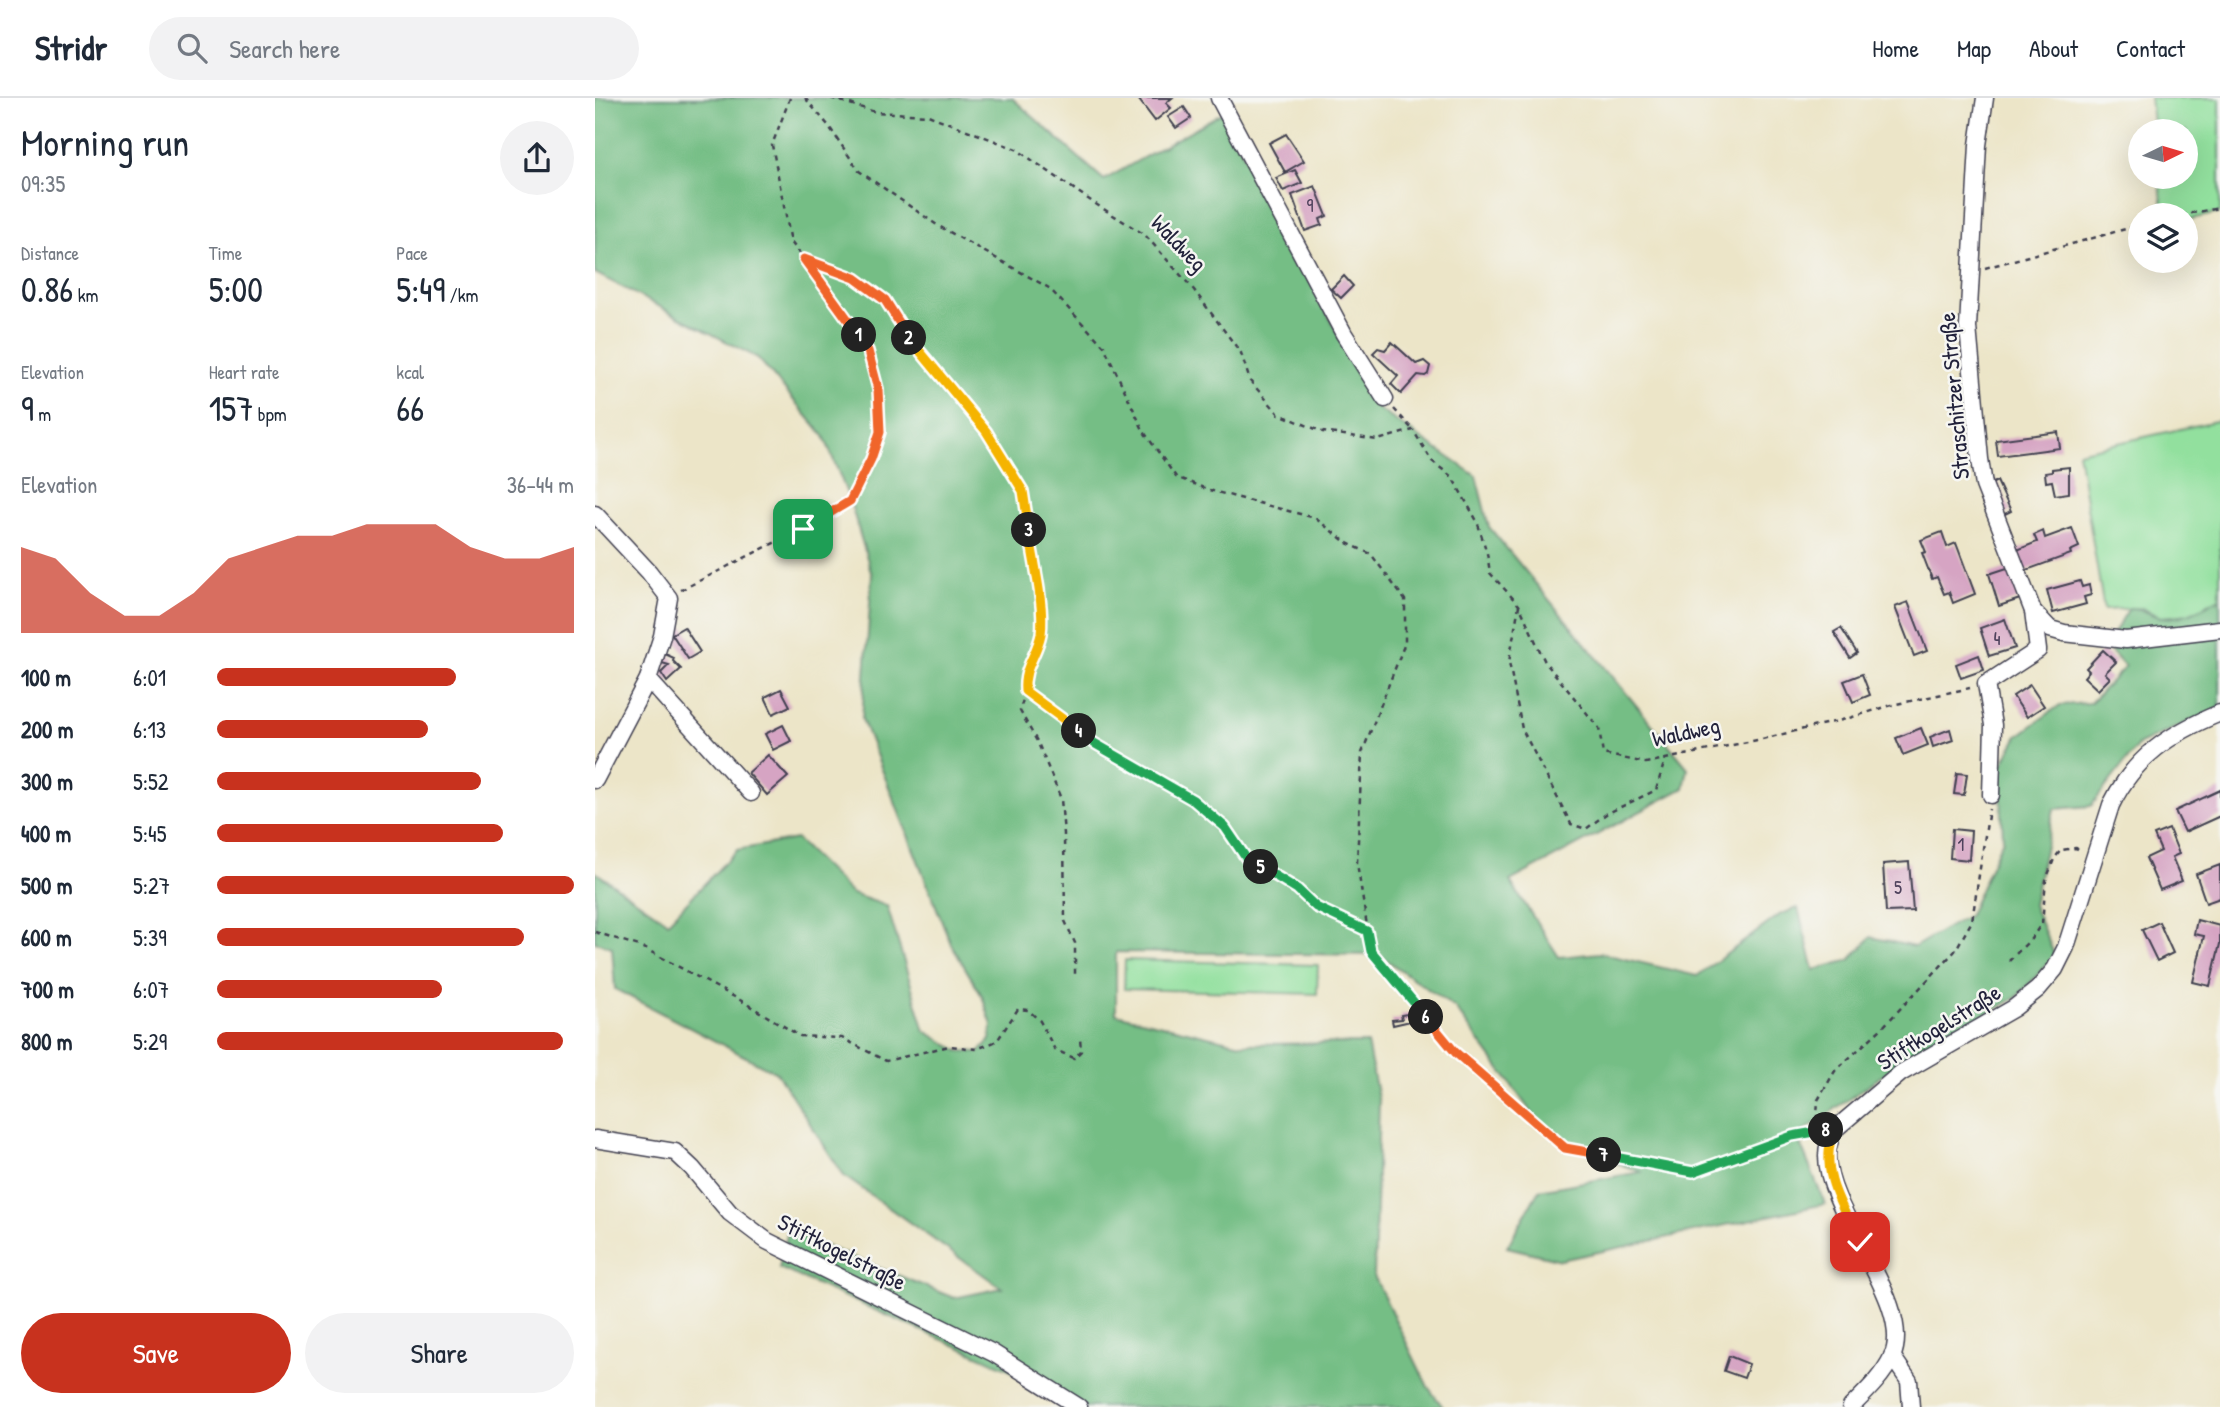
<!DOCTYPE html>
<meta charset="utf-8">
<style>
body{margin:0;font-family:"Patrick Hand",sans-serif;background:#f2f2f3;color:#1f2937;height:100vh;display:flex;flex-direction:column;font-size:26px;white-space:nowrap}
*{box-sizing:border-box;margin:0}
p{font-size:23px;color:#747a83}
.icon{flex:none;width:38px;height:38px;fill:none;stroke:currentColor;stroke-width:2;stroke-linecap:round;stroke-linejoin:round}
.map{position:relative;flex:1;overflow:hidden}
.panel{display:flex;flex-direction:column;background:#fff;width:595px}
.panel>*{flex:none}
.needle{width:46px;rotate:85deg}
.tools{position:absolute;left:1533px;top:21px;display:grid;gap:14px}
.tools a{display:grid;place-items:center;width:70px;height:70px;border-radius:50%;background:#fff;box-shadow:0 7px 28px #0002;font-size:35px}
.pin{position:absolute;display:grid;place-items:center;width:60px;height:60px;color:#fff;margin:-30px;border-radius:14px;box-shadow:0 4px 10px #0006}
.km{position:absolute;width:35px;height:35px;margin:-18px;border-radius:50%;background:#222;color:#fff;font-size:19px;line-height:35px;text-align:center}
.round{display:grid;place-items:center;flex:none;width:74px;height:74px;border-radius:37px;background:#f2f2f3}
.headline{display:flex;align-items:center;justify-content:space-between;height:119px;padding:0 21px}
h1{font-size:38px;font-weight:600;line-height:52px}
.figures{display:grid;grid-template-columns:repeat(3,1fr);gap:10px;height:119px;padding:7px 21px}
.figures div{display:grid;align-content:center}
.figures b{font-size:35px;font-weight:600}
.figures small{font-size:19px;font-weight:400}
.figures p{font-size:19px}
.chart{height:196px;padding:14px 21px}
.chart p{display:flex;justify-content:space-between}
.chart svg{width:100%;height:126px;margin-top:7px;fill:#c8321e;opacity:.7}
.action{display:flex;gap:14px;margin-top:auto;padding:14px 21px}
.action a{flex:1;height:80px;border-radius:42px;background:#c8321e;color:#fff;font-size:28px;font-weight:600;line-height:80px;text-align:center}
.action a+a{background:#f2f2f3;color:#1f2937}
ul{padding:0 21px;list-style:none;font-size:23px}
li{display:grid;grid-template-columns:112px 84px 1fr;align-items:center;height:52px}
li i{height:18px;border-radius:9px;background:#c8321e}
header{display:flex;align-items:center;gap:42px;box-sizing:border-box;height:98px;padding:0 35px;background:#fff;border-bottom:2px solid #e0e1e3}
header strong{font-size:33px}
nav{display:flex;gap:38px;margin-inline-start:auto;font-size:24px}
.search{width:490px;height:63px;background:#f2f2f3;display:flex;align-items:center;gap:18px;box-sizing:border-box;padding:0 24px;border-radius:38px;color:#747a83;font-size:26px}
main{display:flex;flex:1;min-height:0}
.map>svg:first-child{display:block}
</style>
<header>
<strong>Stridr</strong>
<div class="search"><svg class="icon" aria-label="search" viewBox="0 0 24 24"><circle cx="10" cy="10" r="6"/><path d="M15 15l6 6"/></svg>Search here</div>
<nav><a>Home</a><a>Map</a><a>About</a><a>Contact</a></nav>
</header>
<main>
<section class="panel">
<div class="headline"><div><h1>Morning run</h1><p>09:35</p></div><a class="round"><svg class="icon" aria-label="share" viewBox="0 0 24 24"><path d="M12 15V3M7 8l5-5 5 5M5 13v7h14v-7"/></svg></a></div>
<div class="figures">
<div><p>Distance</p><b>0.86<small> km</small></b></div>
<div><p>Time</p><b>5:00</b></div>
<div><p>Pace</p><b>5:49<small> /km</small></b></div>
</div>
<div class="figures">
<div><p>Elevation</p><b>9<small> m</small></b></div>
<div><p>Heart rate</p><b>157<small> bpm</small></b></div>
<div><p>kcal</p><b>66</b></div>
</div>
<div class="chart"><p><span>Elevation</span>36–44 m</p>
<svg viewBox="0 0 160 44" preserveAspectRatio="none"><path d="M0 44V14L10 18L20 30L30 38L40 38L50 30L60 18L70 14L80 10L90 10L100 6L110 6L120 6L130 14L140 18L150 18L160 14V44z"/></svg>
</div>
<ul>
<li><b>100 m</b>6:01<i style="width:67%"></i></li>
<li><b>200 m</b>6:13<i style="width:59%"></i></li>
<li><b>300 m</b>5:52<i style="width:74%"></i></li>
<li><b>400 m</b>5:45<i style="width:80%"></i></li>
<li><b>500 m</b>5:27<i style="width:100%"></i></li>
<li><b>600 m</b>5:39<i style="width:86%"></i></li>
<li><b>700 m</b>6:07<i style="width:63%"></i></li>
<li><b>800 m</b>5:29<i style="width:97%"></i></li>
</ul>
<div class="action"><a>Save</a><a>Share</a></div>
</section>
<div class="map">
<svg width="1625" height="1309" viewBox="0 0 1625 1309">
<rect width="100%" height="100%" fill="#f6f6f2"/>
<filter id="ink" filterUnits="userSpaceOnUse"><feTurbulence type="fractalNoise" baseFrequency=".0143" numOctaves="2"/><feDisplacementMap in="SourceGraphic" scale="14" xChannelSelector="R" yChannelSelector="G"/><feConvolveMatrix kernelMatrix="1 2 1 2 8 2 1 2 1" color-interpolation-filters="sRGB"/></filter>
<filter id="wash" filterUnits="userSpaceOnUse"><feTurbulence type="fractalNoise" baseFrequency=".00686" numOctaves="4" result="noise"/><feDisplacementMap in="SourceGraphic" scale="28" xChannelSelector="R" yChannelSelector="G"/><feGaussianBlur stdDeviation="1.57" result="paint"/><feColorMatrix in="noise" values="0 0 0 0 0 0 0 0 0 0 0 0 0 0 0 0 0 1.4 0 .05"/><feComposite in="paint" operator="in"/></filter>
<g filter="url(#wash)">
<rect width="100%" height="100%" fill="#ece5c8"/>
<g fill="#92e09e" stroke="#5a816c" stroke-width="2">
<path d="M1555,0h70v115l-34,7v-5h-22l-5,-38h27v-46h-32z"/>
<path d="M1625,322v178l-30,16 -30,3 -18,-9 -38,2 -26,-158z"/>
<path d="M530,862l193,5 -1,29 -193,-5z"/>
</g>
<path fill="#75be85" stroke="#4c7060" stroke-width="2" d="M0,0h417l92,82 118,-67 155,295 99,68 13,51 199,241 -4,20 -174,93 49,76 41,-4 97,23 84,-62 17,-6 16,62 36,-10 21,-23 43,10 55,-32 34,-76 -3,-71 18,-32 42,-31 30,-2 35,-36 -19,-21 23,-38c17,0 20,8 32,9 22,3 41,-9 59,-19v110l-81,36 -48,62 -37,3 -21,96 22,51 -38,41 -119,67 -101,72 28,68 -264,56 -54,-13 32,-57 102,-18 -69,-26 -32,-22 -85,-116 -76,-53 -263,-3v62l125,30 126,-1 12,60 -5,173 54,111 15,20h-382l-54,-39 -228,-100 9,-37 166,67 48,-10 -158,-112 -67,-103 -162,-84 -3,-42 -17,-5v-70l73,50 69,-72 59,-11 56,55 35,12 38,125 34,20 20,1 11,-12 2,-15 -10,-29 -31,-52 -89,-225 10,-144 -22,-74 -26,-65 -66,-78 -163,-85z"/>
<g id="blocks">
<g fill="#d6a4c3">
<path d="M547,0h30l-6,5 5,5 -16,13 -16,-21z"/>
<path d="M589,9l7,11 -15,10 -8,-11z"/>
<path d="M691,36l18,27 -19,11 -16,-29z"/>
<path d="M700,72l7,13 -19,8 -7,-13z"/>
<path d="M720,88l12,30 -7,3 2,6 -17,6 -13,-36z"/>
<path d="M749,178l9,10 -12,12 -10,-9z"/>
<path d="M797,244l24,22 8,-3 6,5 -2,8 -3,2 -7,-1 -17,19 -10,-10 7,-8 -25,-23 5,-5 7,2z"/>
<path d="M1463,334l2,16 -62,8 -2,-16z"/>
<path d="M1474,369v26l-14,2 -3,-14 -6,1 -1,-9 7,-1v-3z"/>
<path d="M1402,383l14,30 -10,5 -14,-30z"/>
<path d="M1477,430l7,19 -9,4 1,3 -47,17 -7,-21 20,-8 -3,-7 9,-4 2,7z"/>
<path d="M1347,434l5,15 9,-4 19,51 -22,9 -4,-11 -5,2 -7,-17 -5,2 -10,-26 4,-1 -5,-12z"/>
<path d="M1415,469l10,32 -21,7 -10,-32z"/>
<path d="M1485,483l2,6 7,-2 2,10 -7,2 2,7 -33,9 -6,-23z"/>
<path d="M1313,504l19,49 -13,5 -19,-49z"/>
<path d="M1410,521l10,29 -26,8 -9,-28z"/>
<path d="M89,529l16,25 -12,7 -16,-25z"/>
<path d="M1246,530l16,25 -7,5 -16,-26z"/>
<path d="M1508,552l13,12 -11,11 5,5 -12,12 -14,-13 5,-6 -3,-3z"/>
<path d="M70,556l9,4 -1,3 8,8 -14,13 -6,-9 8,-8 -7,-2z"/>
<path d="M1384,557l5,15 -23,8 -5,-14z"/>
<path d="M1267,576l8,21 -17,7 -9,-21z"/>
<path d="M1435,587l14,21 -17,11 -14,-21z"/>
<path d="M186,591l9,17 -17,8 -8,-17z"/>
<path d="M188,627l8,16 -18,9 -8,-16z"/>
<path d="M1326,630l7,17 -25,10 -7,-17z"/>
<path d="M1355,631l3,11 -20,7 -3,-10z"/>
<path d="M173,657l20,22 -21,18 -19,-22z"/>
<path d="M1362,675l10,1 -3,21 -10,-1z"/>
<path d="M1625,692v26l-35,16 -10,-21z"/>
<path d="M1357,731l19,2 -2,29 -19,-2z"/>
<path d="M1574,731l10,25 -7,3 10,24 -22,9 -14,-32 15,-7 -7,-16z"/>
<path d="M1314,764l4,49 -27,1 -3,-48z"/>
<path d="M1625,767v33l-14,5 -10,-29z"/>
<path d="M1602,822l23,6v18l-10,42 -17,-4 11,-46 -10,-2z"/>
<path d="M1564,824l14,31 -16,8 -15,-31z"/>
<path d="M819,915l1,7 -22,5 -1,-5 10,-1 -1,-4z"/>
<path d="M1134,1258l20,8 -5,14 -20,-7z"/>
</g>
</g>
</g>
<g filter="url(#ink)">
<use href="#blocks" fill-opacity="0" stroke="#403f50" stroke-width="2"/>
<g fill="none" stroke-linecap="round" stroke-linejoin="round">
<g stroke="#403f50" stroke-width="19">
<g id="minor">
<path d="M624,0l125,236 41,65"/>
<path d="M1390,0l-7,47 -10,182 12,132 4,26 49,126 17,18 14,4 62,7 94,-11"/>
<path d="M0,416l54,58 20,26 -7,38 -14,43 -53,101"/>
<path d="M53,581l103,114"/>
<path d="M1396,697l2,-70 -7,-41 52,-34 -5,-39"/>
<path d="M0,1041l80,13 17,16 38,45 37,28 226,112 86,54"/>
<path d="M1297,1258l17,25 2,26"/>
<path d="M1256,1309c15,-15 32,-31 41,-50 24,-52 -65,-143 -65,-201 0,-10 3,-17 7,-26l67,-57 113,-65 24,-19 17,-20 11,-22 45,-142c24,-49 60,-72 109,-92"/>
</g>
</g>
<g stroke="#403f50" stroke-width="2.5" stroke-dasharray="5 5" stroke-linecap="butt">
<path d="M195,0l-18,47 19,97 13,17 51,19 30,22 32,50 69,81 37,60 17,116v27l-16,43 1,14 69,52 99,57 32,27 21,31 51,31 19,18 51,24"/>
<path d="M210,0l23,27 31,46 78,54 112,63 55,58 40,86 32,45 33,13 106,28 32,25 24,11 34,46v43l-43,110 -5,110 14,88 84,101 110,96 128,24 99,-35 24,-7"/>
<path d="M236,0l44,14 53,3 88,34 78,54 51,32 49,55 47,63 9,28 29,33 44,18 55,8 35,-10 19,31 20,16 25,44 10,32 3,20 29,32 26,57 54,66 4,26 43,9 116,-24 84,-20 46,-14 78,-17"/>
<path d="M1586,117l39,-7"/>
<path d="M1390,170l155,-43"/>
<path d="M799,311l19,21"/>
<path d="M86,492l121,-61 48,-28 21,-42 9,-27 -2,-43 -10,-38 -17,-31 -45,-59"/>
<path d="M924,507l-10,57 13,67 49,95 15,5 20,-15 50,-24 9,-30"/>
<path d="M430,593l-5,20 18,32 23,56 3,35 1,87 10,22v34"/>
<path d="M0,834l47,15 98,53 60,36 42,2 44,23 63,-15 28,3 20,-8 21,-32 10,1 12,11 15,29 19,8 7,-7 -1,-13"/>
<path d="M1414,863l22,-22 11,-16 4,-43 8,-21 7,-9 15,-2 3,2"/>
<path d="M1221,1032l2,-30 17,-29 47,-43 73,-77 17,-30 17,-112"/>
</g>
<use href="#minor" stroke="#fff" stroke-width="16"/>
</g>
</g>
<g fill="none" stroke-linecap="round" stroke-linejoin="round" filter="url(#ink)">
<g stroke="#fff" stroke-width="14">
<path id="split-1" d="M208,431l47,-28 21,-42 9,-27 -2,-43 -10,-38 -9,-16"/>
</g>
<g stroke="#fff" stroke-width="14">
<path id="split-2" d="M264,237l-55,-76 51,19 30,22 24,38"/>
</g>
<g stroke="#fff" stroke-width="14">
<path id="split-3" d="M314,240l77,93 37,60 6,39"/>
</g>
<g stroke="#fff" stroke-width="14">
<path id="split-4" d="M434,432c4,29 16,76 12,104 -4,21 -18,33 -16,57l54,40"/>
</g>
<g stroke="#fff" stroke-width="14">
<path id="split-5" d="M484,633l15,12 99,57 32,27 21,31 15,9"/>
</g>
<g stroke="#fff" stroke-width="14">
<path id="split-6" d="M666,769l36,22 19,18 51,24 4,20 55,66"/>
</g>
<g stroke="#fff" stroke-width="14">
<path id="split-7" d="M831,919l29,35 110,96 39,7"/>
</g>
<g stroke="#fff" stroke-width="14">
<path id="split-8" d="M1009,1057l89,17 99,-36 34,-6"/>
</g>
<g stroke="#fff" stroke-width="14">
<path id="split-9" d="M1231,1032h8c-16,41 8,76 26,112"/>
</g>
<use href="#split-1" stroke="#f0652b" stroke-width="9"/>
<use href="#split-2" stroke="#f0652b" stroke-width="9"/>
<use href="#split-3" stroke="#f5b400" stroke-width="9"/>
<use href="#split-4" stroke="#f5b400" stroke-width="9"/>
<use href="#split-5" stroke="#22a559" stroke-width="9"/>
<use href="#split-6" stroke="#22a559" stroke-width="9"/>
<use href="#split-7" stroke="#f0652b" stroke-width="9"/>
<use href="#split-8" stroke="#22a559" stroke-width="9"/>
<use href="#split-9" stroke="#f5b400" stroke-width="9"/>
</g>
<g text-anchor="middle" stroke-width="5" stroke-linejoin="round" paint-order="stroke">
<g font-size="19" fill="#4f425d">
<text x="715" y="114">9</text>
<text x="1402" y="547">4</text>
<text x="1366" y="753">1</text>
<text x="1303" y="796">5</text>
</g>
<g font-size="23" fill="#22223b" stroke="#f6f6f2">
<text transform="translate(584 145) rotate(46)" y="8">Waldweg</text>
<text transform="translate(1359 298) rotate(-95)" y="8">Straschitzer Straße</text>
<text transform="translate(1091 634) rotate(-12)" y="8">Waldweg</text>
<text transform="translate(1344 929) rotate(-32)" y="8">Stiftkogelstraße</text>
<text transform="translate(247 1154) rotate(27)" y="8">Stiftkogelstraße</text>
</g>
</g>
</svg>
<div class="tools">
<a><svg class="needle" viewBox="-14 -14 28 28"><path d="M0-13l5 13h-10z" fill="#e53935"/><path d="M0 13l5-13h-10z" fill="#747a83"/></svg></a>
<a><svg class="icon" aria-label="layers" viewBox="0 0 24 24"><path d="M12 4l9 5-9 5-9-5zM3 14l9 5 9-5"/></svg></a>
</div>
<div class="pin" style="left:208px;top:431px;background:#1e9e55"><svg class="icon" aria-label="arrive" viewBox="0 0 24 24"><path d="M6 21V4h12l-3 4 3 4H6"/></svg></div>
<div class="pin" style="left:1265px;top:1144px;background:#d93025"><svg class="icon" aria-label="check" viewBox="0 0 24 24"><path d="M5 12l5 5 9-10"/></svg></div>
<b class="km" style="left:264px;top:237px">1</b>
<b class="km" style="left:314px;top:240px">2</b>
<b class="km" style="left:434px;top:432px">3</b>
<b class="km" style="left:484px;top:633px">4</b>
<b class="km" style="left:666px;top:769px">5</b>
<b class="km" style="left:831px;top:919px">6</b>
<b class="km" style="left:1009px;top:1057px">7</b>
<b class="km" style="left:1231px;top:1032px">8</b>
</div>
</main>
